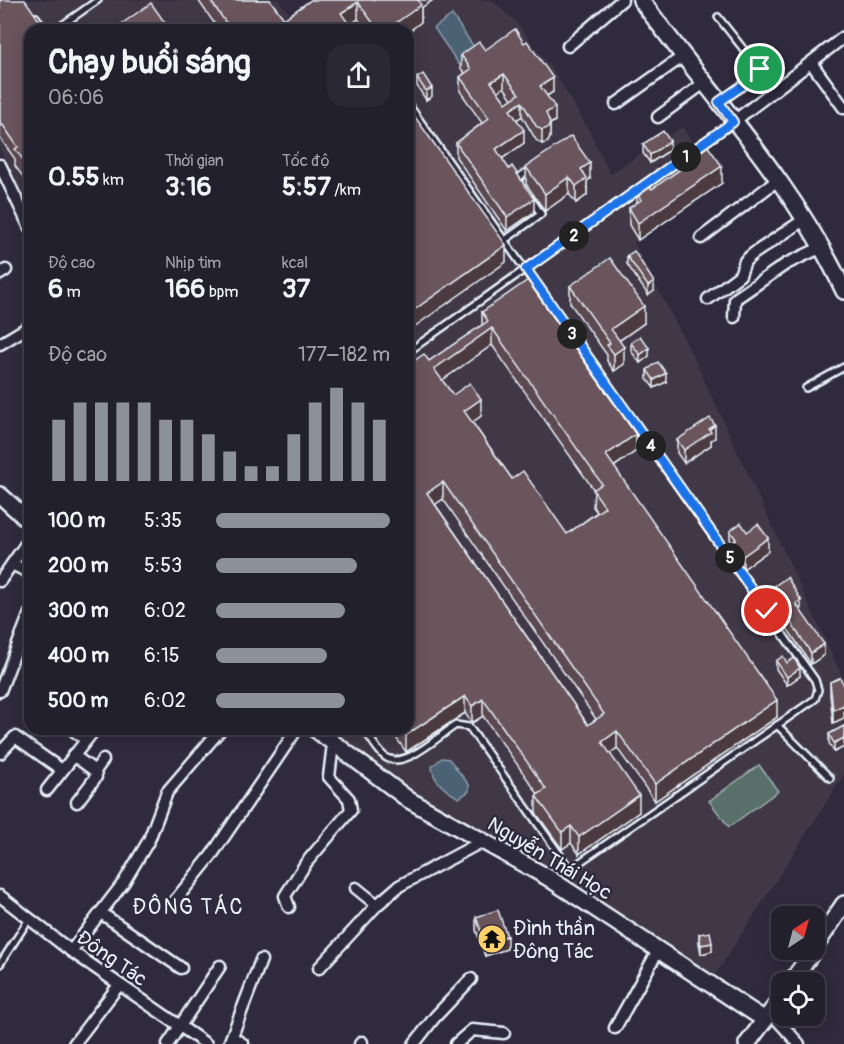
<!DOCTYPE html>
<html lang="vi">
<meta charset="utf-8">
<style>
body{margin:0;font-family:Pangolin,sans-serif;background:#2b2836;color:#f1f3f6;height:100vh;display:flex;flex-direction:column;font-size:22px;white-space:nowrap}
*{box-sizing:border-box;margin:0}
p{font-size:20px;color:#a3a3aa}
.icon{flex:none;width:33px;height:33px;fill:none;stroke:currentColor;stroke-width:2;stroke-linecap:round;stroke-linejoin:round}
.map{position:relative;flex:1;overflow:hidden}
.details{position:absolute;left:24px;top:24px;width:390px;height:711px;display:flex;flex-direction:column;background:#23202e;border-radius:18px;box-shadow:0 3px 15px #0003,0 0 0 2px #403e4a}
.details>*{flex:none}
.needle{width:39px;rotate:36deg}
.controls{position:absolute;left:771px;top:906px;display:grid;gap:12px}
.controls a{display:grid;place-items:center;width:54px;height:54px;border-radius:12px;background:#23202e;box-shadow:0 3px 15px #0003,0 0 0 2px #403e4a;font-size:30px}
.pin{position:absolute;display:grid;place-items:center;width:51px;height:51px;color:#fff;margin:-26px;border:3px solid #fff;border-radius:50%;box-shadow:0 2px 6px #0007}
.km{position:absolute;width:30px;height:30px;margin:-15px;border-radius:50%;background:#222;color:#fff;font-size:16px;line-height:30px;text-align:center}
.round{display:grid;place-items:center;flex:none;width:63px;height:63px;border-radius:18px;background:#2b2836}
.overview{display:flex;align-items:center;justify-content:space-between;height:102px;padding:0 24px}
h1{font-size:33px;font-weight:800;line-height:45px}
.metrics{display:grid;grid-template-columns:repeat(3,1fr);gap:9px;height:102px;padding:6px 24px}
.metrics div{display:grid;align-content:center}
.metrics b{font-size:26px;font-weight:800}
.metrics small{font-size:16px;font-weight:400}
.metrics p{font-size:16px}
.chart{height:168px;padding:12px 24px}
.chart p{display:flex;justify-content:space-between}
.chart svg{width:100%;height:108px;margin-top:6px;stroke:#8c9099;stroke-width:6}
ul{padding:0 24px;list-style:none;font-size:20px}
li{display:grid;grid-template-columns:96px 72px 1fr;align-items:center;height:45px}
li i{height:15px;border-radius:8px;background:#8c9099}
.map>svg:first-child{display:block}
</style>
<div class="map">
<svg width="844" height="1044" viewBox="0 0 844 1044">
<rect width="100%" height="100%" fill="#2f2a3d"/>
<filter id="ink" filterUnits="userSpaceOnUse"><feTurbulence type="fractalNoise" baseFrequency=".0167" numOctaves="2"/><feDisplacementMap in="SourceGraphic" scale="12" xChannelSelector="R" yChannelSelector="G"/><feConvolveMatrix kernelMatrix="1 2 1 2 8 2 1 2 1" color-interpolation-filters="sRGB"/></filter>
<g filter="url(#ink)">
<path fill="#413747" d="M0,0h278l15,18 14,-18h185l24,22 40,53 34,57 20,42 72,-47 15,22 25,34 -88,60 59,113 151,324v95l-130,202 -125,-81 -137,-73 -128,-94h84v-699h-378v178l-30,-57z"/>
<path fill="#596f69" stroke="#a0b0b0" stroke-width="1.5" d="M759,765l19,26 -49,36 -20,-26z"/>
<g fill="#4b6275" stroke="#8a9ba9" stroke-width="1.5">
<path d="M452,15l26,38 -18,13 -26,-38z"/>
<path d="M442,758l7,1 20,26v6l-10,7c-13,-7 -27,-17 -27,-32z"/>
</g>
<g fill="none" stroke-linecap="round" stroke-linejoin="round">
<g stroke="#e8f1f8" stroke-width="10">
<g id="lane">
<path d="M36,17l9,13"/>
<path d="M718,17l42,53 -1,4 -38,27"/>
<path d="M355,29v1"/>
<path d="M55,30l43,-30"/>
<path d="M519,181l-2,-2 15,-11"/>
<path d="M505,240l36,-26 -10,-15"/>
<path d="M408,352l324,-229"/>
<path d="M806,388l38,-21"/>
<path d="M777,725l53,53"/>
<path d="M364,729c6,8 12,20 20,27 19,16 55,-21 72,-31l13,2 101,142 245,-170 3,-9 -3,-10 -407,-576"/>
<path d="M0,964l29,-45"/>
</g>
</g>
<g stroke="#e8f1f8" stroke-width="15">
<g id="street">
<path d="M568,46l54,-46"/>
<path d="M812,64l32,44"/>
<path d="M616,104l66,-47"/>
<path d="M658,117l46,-34"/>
<path d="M733,122l111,-85"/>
<path d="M0,165l30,63"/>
<path d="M701,238l78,-59"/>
<path d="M0,274l6,-4"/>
<path d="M708,299l32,-24 5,-14 8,-7 52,-35"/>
<path d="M734,317l1,-18 51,-35 36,-17"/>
<path d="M0,344l30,-18"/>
<path d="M12,564l18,9"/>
<path d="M0,581l30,-43"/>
<path d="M0,691l30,-78"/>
<path d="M72,729l14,11"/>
<path d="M0,753l15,-16 47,33"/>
<path d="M73,755l22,16 8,-11"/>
<path d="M47,790l48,-61"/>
<path d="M77,802l19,-25 -1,-6"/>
<path d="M356,888l21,17"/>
<path d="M0,896l71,55 135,93"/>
<path d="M173,903l38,-47 86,-127"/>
<path d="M289,907l-4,-11 21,-33 45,-53 -2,-11 -20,-22 4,-33"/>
<path d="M101,913l80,55"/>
<path d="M71,951l53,-69 25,-42 18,-48 54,-63"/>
<path d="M319,968l58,-63 22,-19 84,-45"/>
<path d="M771,1013l28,31"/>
<path d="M615,1028l44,-79"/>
<path d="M232,1037l11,7"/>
<path d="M74,1044l45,-59"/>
<path d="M168,1044l52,-78"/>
<path d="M229,1044l32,-84"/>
<path d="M360,1044l2,-2"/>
<path d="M414,1044l21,-27 36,-38"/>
<path d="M456,1044l16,-14 32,3"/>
</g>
</g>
<g stroke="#e8f1f8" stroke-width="20">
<g id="secondary">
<path d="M641,0c70,96 153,183 203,291"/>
<path d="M0,495l30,27"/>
<path d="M315,729l94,71 138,77 218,143"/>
<path d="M814,948l30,-44"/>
<path d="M791,982l23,-32"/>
<path d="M747,1044l35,-47"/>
</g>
</g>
<use href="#lane" stroke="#2f2a3d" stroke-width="5"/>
<use href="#street" stroke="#2f2a3d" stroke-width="10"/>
<use href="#secondary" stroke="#2f2a3d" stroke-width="15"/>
</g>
<g fill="#5c4850" stroke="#e8f1f8" stroke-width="1.5" fill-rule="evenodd">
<path d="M0,0l39,30h-9v156l-15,-20v-7l-15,-21z"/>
<path d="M198,0h72l14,19 27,-19h122l-12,8v14l-13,10v-2h-42l-8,-11 -9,6 4,5h-134z"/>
<path d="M485,50l68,42 -6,4 8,25 -5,3v13l-2,5 -6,2 -6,-4 -14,-24 -5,3 7,24 -22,16 32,53 -27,19 -51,-74v-14l26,-20 -22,-32v-14l5,-4 -4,-4v-14zM504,87l8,12 -6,4 -8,-11z"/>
<path d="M417,78l15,18 -6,4 -9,-14z"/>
<path d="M643,144l27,6 -20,13 -7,-10z"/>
<path d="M693,155l29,28 -84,57 -9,-15v-17l8,-5v-10l15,-4 41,-29z"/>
<path d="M526,167l64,12 -3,2v14l-11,8 -7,-9 -24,17 -19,-27z"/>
<path d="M627,256l27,35 -6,4 -21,-31z"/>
<path d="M570,286l74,37 -25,18 5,23 -10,7 -7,-10v-6l-37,-52z"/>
<path d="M482,312l154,139 -22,16 163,250 -122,84 -38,-53 -7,5 29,59 -60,42 -8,-11 -9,6 -26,-36v-17l2,-2 -55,-78 -11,7 -7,-10 -59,39 -16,-23h18l21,-368 53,-36zM492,345l102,145 -1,17 4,5 -30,22 -55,-55 -40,-57 9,-6 -28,-21 -11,-15zM443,499l153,220 -8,6 -153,-221z"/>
<path d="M631,343l18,13 -9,7 -9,-12z"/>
<path d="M647,370l19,12 -12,6 -7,-9z"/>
<path d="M715,438l-4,2v5l-27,18 -7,-10v-13z"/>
<path d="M730,531l17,1 21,19 -25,18 -10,-14v-8l-3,-4z"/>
<path d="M769,590l32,21 23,44 -13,9 -42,-63z"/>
<path d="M776,661l11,2 13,13 -13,9 -11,-16z"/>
<path d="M840,678l-7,45 -3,-28v-13z"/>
<path d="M844,726v21l-10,5 -5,-9v-9z"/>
<path d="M476,917l31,32 -22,7 -9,-26z"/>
<path d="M699,934l13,17 -11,3 -2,-11z"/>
</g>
<g fill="#4b3b41" stroke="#e8f1f8" stroke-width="1.5">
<path d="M415,0h18l-12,8v14l-13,10v-2h-22z"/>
<path d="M358,2v17l-16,11 -1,-17z"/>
<path d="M39,20v10h-8v-4z"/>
<path d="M504,74v13l-13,9v-14z"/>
<path d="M553,78v14l-13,8v-14z"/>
<path d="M432,88v8l-6,4v-9z"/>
<path d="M522,102v14l-12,8v-14z"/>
<path d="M555,107v14l-5,3v13l-2,5 -6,2v-14l4,-17z"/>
<path d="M524,130v13l-28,20v-14z"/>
<path d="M670,141v9l-20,13v-8z"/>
<path d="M590,163v16l-3,2v14l-11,8v-17l5,-17z"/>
<path d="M722,166v17l-84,57v-17z"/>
<path d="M569,177v17l-24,17v-17z"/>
<path d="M534,199v13l-27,19v-14z"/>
<path d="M506,245v17l-98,69v-17z"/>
<path d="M654,282v9l-6,4v-9z"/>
<path d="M644,306v17l-33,23v-17z"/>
<path d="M492,328v17l-58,41v-17z"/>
<path d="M624,347v17l-10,7v-17z"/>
<path d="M649,348v8l-9,7v-8z"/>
<path d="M666,373v9l-12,6v-8z"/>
<path d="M481,399v17l-17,12v-17z"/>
<path d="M715,425v13l-4,2v5l-27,18v-13z"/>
<path d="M636,434v17l-30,21v-17z"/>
<path d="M443,482v17l-16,11v-17z"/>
<path d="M768,538v13l-25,18v-13z"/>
<path d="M801,600v12l-5,-8z"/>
<path d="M824,644v11l-13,9v-11z"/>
<path d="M800,668v8l-13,9v-8z"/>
<path d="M465,696v17l-59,39v-17z"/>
<path d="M483,699v17l-11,7v-17z"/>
<path d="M777,700v17l-122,84v-17z"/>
<path d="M844,705v13l-11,5v-13z"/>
<path d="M617,731v17l-15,11v-17z"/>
<path d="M844,738v9l-10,5v-9z"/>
<path d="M639,795v17l-60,42v-17z"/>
<path d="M571,826v17l-9,6v-17z"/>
<path d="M507,936v13l-22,7v-13z"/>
<path d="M712,943v8l-11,3v-9z"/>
</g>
<g fill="#6b545d" stroke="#e8f1f8" stroke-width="1.5" fill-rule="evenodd">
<path d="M0,0h25l14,20 -8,6 3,4h-4v139l-15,-20 3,-2 -18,-26z"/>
<path d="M210,0h60l14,19 27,-19h107l3,5 -35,25h-3l-1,-2 -4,2 -20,-28 -17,11 12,17h-122z"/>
<path d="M151,3l19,27h-57z"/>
<path d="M515,29l9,14 3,-2 26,37 -13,8 15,21 -9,6 4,10 -2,5 -6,2 -6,-4 -14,-24 -12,8 14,20 -28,19 13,20 3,-3 22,33 -27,18 -51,-74 33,-25 -29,-41 11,-8 -10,-14 18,-13 6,8zM504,74l15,20 -13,9 -15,-21z"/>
<path d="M423,74l9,14 -6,3 -9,-13z"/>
<path d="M408,107l98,138 -98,69z"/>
<path d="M663,131l7,10 -20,14 -7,-11z"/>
<path d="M571,136l19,27 -9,6 6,9 -11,8 -7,-9 -24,17 -19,-27z"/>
<path d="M707,145l15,21 -84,57 -9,-15 12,-8 -4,-7 12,-8 3,4 43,-30 -2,-4z"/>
<path d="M634,251l20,31 -6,4 -21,-30z"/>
<path d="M610,258l34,48 -33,23 13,18 -10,7 -7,-9 3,-2 -40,-57z"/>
<path d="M528,280l108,154 -30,21 171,245 -122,84 -38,-53 -15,11 37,53 -60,42 -8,-11 -9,6 -26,-36 10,-7 -63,-90 -11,7 -7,-10 -59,39 -4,-6h6v-364l16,-11 5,7 59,-40 -6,-9zM492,328l110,156 -9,6 12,17 -38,27 -44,-63 -11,8 -48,-68 17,-12 -11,-16 -17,12 -19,-26zM443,482l161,232 -16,11 -161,-232z"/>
<path d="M640,336l9,12 -9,7 -9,-12z"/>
<path d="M658,362l8,11 -12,7 -7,-10z"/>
<path d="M710,418l5,7 -6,4 2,3 -27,18 -7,-10z"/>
<path d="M741,523l6,9 11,-8 10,14 -25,18 -10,-14 3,-3 -6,-8z"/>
<path d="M787,577l14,23 -5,4 28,40 -13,9 -42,-63z"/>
<path d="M783,656l4,7 7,-5 6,10 -13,9 -11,-16z"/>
<path d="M840,678l4,7v20l-11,5 -3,-28z"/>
<path d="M844,726v12l-10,5 -5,-9z"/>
<path d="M498,910l9,26 -22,7 -9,-26z"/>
<path d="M710,932l2,11 -11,2 -2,-11z"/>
</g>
</g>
<g fill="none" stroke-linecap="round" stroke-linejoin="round" filter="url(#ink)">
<g stroke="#fff" stroke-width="12">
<path id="route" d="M760,69l-1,5 -40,28 14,20 -207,147 241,342"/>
</g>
<use href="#route" stroke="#1a73e8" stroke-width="8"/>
</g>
<defs>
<g id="temple-disc" transform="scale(1.5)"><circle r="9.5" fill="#ffd166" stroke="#2f2a3d"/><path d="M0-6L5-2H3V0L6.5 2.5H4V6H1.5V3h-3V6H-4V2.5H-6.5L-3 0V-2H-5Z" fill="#111"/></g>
</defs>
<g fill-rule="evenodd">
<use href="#temple-disc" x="492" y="939"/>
</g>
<g text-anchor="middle" stroke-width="5" stroke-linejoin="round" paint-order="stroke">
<g font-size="20" fill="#e8f1f8" stroke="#2f2a3d">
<text transform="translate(550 858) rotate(31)" y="7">Nguyễn Thái Học</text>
<text transform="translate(112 958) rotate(35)" y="7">Đông Tác</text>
</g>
<g font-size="20" fill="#e8f1f8" stroke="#2f2a3d" text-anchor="start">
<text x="513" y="935">Đình thần<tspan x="513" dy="23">Đông Tác</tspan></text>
</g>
<g font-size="21" letter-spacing="1.5" fill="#e8f1f8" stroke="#2f2a3d">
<text x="188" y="914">ĐÔNG TÁC</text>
</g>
</g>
</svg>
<div class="controls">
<a><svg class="needle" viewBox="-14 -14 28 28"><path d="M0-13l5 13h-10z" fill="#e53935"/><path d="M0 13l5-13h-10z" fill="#a3a3aa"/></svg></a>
<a><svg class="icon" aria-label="locate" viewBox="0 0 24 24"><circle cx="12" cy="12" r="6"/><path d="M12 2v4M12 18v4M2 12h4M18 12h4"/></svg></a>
</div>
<div class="pin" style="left:760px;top:69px;background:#1e9e55"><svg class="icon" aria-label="arrive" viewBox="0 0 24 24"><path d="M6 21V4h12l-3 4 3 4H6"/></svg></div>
<div class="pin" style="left:767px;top:611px;background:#d93025"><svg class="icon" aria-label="check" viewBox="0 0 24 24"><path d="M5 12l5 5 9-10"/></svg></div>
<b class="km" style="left:686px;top:157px">1</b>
<b class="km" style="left:574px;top:236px">2</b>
<b class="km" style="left:572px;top:334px">3</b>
<b class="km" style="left:651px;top:446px">4</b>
<b class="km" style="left:730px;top:558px">5</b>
<section class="details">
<div class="overview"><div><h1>Chạy buổi sáng</h1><p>06:06</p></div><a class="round"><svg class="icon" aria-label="share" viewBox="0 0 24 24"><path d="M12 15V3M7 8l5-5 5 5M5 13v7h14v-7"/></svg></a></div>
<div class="metrics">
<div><b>0.55<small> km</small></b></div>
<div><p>Thời gian</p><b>3:16</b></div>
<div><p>Tốc độ</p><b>5:57<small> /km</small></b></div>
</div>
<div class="metrics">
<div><p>Độ cao</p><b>6<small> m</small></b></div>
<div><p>Nhịp tim</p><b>166<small> bpm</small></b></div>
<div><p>kcal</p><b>37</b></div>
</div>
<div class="chart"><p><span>Độ cao</span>177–182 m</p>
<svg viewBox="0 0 160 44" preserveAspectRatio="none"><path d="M5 44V19M15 44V12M25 44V12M35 44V12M45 44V12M55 44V19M65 44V19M75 44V25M85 44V32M95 44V38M105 44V38M115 44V25M125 44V12M135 44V6M145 44V12M155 44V19"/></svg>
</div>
<ul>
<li><b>100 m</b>5:35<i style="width:100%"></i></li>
<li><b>200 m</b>5:53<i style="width:81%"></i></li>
<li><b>300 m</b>6:02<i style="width:74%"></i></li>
<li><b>400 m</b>6:15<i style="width:64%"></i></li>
<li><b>500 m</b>6:02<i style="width:74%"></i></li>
</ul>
</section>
</div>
